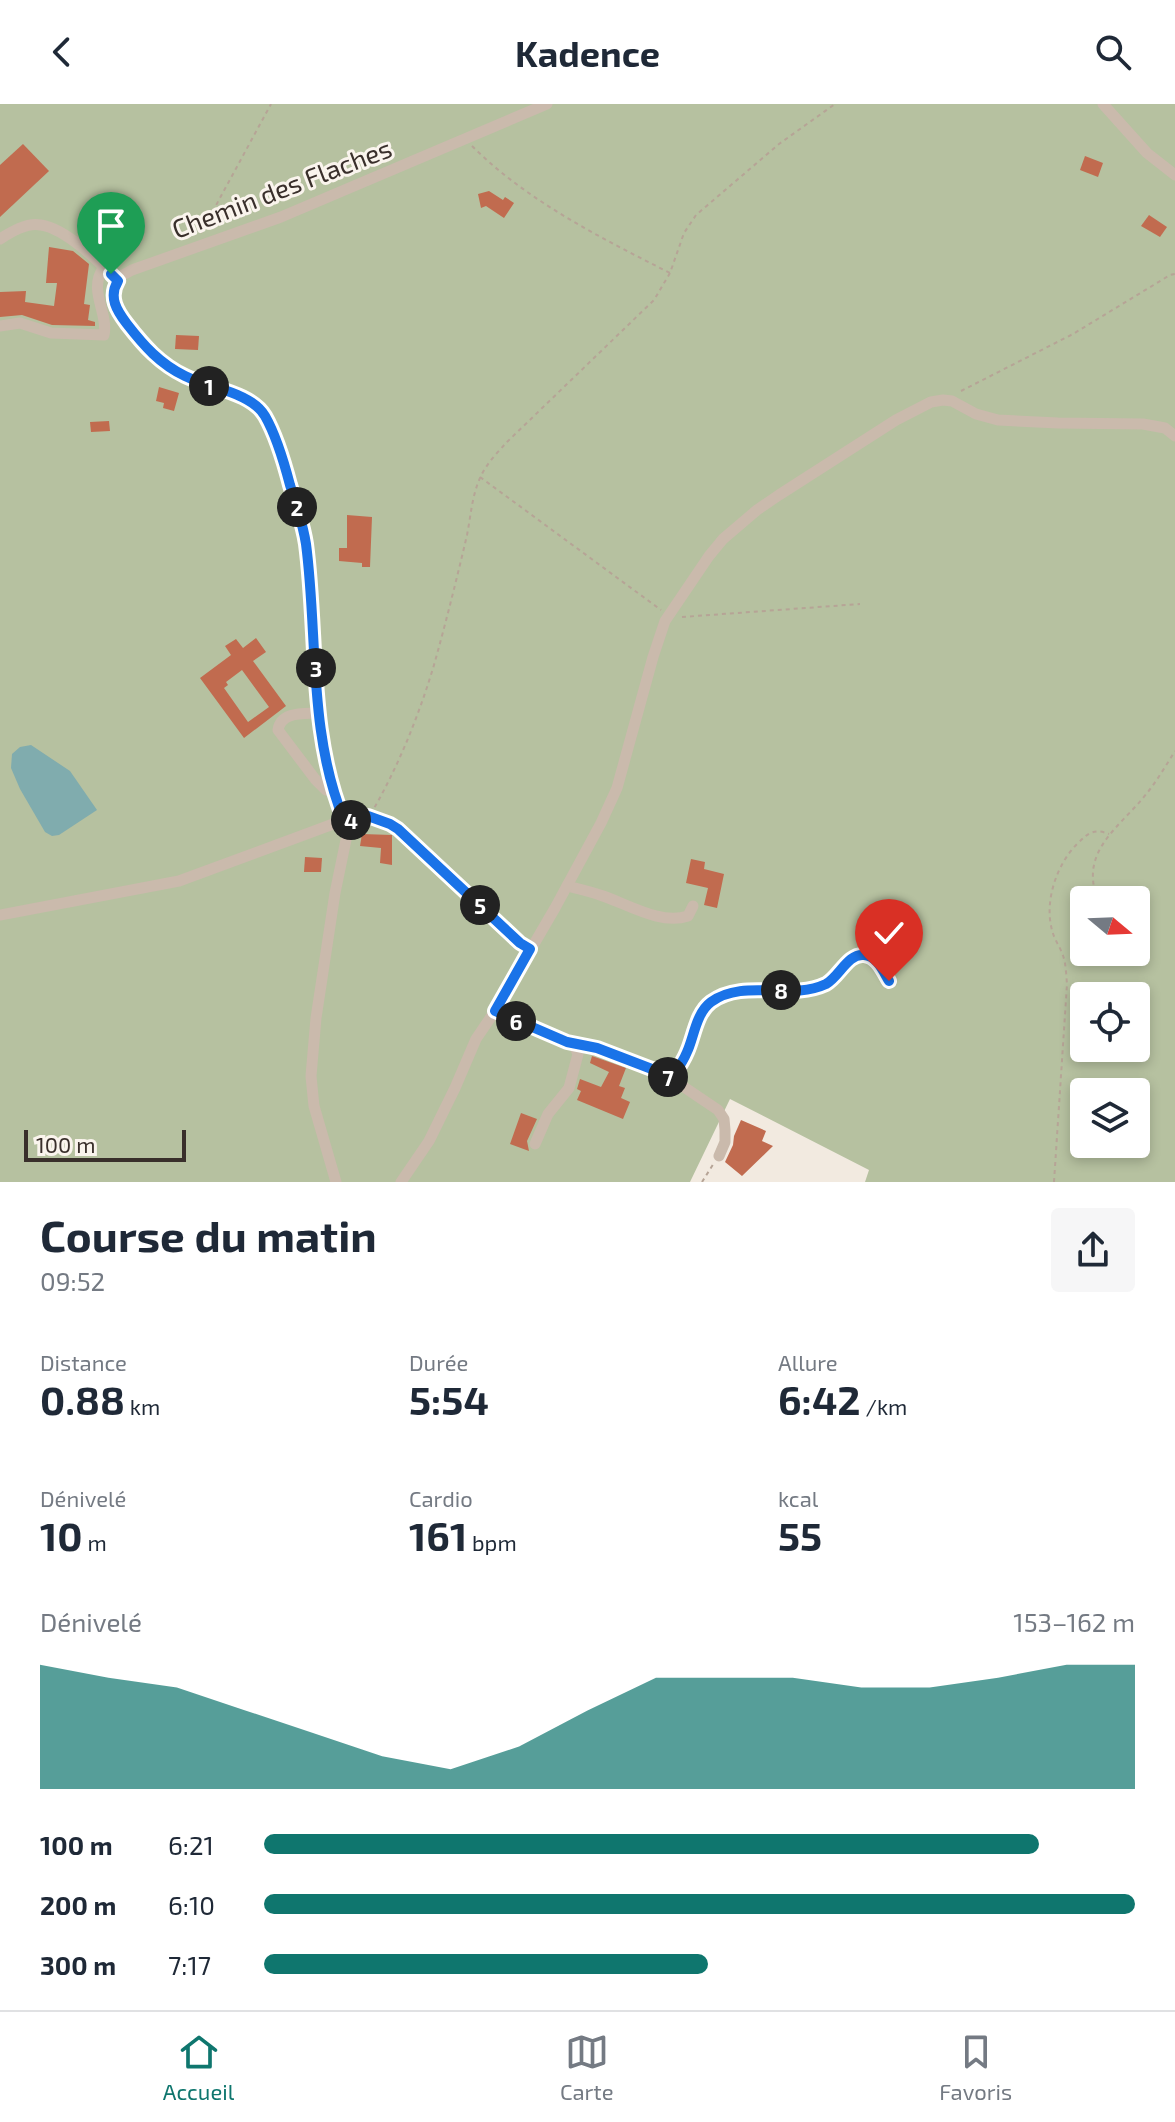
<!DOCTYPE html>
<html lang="fr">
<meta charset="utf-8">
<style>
body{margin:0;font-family:"Exo 2",sans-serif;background:#f6f6f7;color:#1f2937;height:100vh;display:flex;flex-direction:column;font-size:30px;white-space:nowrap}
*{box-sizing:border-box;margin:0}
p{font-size:26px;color:#747a83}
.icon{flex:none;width:44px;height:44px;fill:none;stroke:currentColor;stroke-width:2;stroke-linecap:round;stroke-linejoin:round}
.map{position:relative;height:1078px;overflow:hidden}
.sheet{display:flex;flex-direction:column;background:#fff;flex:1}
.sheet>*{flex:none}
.needle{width:52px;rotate:109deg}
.fabs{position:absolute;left:1070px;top:782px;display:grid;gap:16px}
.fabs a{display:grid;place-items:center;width:80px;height:80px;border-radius:8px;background:#fff;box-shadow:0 4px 12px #0003;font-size:40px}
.scale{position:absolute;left:24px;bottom:20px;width:162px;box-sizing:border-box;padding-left:8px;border:4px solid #392f2b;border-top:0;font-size:22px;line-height:28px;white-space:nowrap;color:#392f2b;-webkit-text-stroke:6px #faf4ed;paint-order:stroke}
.pin{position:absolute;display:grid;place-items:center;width:68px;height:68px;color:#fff;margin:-82px -34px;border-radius:50% 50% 50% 0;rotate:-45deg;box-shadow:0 0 8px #0007}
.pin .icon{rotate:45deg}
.km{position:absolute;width:40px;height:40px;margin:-20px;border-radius:50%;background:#222;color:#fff;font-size:22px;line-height:40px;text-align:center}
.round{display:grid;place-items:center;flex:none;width:84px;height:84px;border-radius:8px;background:#f6f6f7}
.summary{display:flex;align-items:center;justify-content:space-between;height:136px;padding:0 40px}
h1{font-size:44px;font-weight:700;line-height:60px}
.stats{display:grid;grid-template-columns:repeat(3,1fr);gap:12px;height:136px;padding:8px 40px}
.stats div{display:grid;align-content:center}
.stats b{font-size:40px;font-weight:700}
.stats small{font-size:22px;font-weight:400}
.stats p{font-size:22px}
.chart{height:224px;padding:16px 40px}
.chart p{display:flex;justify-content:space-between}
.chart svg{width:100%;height:144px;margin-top:8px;fill:#0f766e;opacity:.7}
ul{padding:0 40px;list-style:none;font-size:26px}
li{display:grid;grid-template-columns:128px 96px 1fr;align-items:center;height:60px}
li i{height:20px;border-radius:10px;background:#0f766e}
header{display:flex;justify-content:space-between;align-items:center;height:104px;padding:0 40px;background:#fff;font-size:36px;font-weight:700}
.dock{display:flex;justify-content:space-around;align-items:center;height:112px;border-top:2px solid #e0e1e3;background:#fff;font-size:22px;color:#747a83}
.dock a{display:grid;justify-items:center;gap:4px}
.dock .active{color:#0f766e}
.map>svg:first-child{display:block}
</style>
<header><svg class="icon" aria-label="back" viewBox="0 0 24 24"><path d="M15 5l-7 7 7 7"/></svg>Kadence<svg class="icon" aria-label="search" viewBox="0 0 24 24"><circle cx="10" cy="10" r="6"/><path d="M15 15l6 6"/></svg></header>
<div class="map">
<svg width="1175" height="1078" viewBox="0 0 1175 1078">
<rect width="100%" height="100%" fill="#f2eae0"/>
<path fill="#b6c1a0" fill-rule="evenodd" d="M0,0h1175v1078h-310l4,-12 -139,-71 -40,83h-690zM1084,796h52v52h-52zM1084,892h52v52h-52zM1084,988h52v52h-52z"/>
<path fill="#80acae" d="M31,641l39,26 27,39 -38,25 -7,1 -7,-4 -25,-43 -9,-21 1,-14 8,-7z"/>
<g fill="#c16b4f" fill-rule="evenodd">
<path d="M23,40l26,27 -49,46v-52z"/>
<path d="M1085,52l18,7 -5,14 -18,-7z"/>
<path d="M489,87l14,9 2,-3 9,6 -10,15 -18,-12 -5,2 -3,-14z"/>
<path d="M1149,111l18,12 -7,10 -19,-11z"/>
<path d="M49,143l24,4 16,13 -5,40 6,1 -2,15 7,2v4l-43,-1 -30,-10 -22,2v-25l26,-1 -1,11 29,4 3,-23h-11z"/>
<path d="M176,231l23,1 -1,14 -23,-1z"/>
<path d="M159,283l20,6 -5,18 -11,-3 1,-5 -8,-2z"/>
<path d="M109,317l1,10 -19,1 -1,-10z"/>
<path d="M347,411l25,2 -2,50h-8v-4l-23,-2v-13h8z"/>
<path d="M256,534l10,14 -13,9 33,45 -42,32 -44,-60 31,-23 -6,-9 11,-7 7,9zM242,566l27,37 -21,15 -24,-34 4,-3 -2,-3z"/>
<path d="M362,730l30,1v30l-12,-2 1,-15 -21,-2z"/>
<path d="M305,753l17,1 -1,14h-17z"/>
<path d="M691,755l14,3 -1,7 20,5 -7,34 -13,-3 4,-17 -22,-5z"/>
<path d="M592,952l34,12 -7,18 6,2 -4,10 9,4 -7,17 -46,-19 4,-9 -4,-2 3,-10 21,8 8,-15 -19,-9z"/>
<path d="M521,1009l16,6 -10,22 2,10 -19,-7z"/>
<path d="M741,1016l25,11 -4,10 11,5 -31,30 -17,-14 8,-17 1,-9z"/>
</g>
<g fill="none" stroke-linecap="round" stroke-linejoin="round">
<g stroke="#b6a496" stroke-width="2" stroke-dasharray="4 4" stroke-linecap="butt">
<path d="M472,42c55,55 129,92 198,127"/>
<path d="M201,129l70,-129"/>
<path d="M961,287l112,-57 97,-59 5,-1"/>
<path d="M480,373l181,133"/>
<path d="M682,513l178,-13"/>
<path d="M369,713l21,7 8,5 125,116"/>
<path d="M356,716c8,0 12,-3 17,-10 26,-45 46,-95 61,-145 12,-43 23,-87 33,-130 4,-20 5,-41 14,-59 6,-13 17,-24 26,-34l147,-142 16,-27 14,-40 12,-18 83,-71 56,-40"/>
<path d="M1098,796c-19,-47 19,-71 45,-102 12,-14 22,-31 32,-47"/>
<path d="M1121,848l5,12"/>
<path d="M679,964c11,-18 15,-54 32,-66 34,-24 80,0 115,-18 13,-7 22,-31 38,-29 13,1 19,16 25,26"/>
<path d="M702,1078l12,-19"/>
<path d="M1054,1078l13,-198c-1,-11 -1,-22 -5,-31 -3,-8 -8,-14 -10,-23 -8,-29 5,-66 25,-86 11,-11 17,-16 32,-10"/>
</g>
<g stroke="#cabaac" stroke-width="11">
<path d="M1103,0l44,49 28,22"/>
<path d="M0,135c11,-7 27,-17 41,-14 26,4 59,38 77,56"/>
<path d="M0,222l20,-3 31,10 53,2c5,-22 -17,-45 0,-68"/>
<path d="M319,609c-15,1 -38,-2 -41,17l37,49 11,11 9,1"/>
<path d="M567,782c12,3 25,6 36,10 26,9 58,29 85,20l5,-10"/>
<path d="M0,811l179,-34 165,-61"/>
<path d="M495,907l72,31 30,6 60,23 18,10 43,29 6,9 1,11v12l-6,14"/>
<path d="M535,1040l13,-30 21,-26 9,-34 -3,-7 -7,-5"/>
<path d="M336,1078l-22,-76 -3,-30 5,-58 19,-125 12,-58 -15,-52 -13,-72 -14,-171 -21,-77 -20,-49 -10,-11 -68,-26 -27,-17 -12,-10 -28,-36 -6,-19 2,-10 6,-9 11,-6 149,-53 266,-113"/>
<path d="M401,1078l28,-41 26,-53 21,-49 19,-28 60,-103 46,-85 16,-35 36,-131 12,-36 44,-65 14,-17 34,-29 22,-15 117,-75 35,-18 12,-2 9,1 24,13 22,6 60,3 85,1 22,4 10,8"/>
</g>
</g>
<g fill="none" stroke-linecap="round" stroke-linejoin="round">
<g stroke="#fff" stroke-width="16">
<path id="route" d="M111,170l7,7c-10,16 -1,30 9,43 17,22 33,40 58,52 24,12 66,16 80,40 12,21 19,46 25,69 6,19 13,39 16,59 12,91 2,189 38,276h17l7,-4 22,8 8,5 122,114 10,6 -35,62 72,31 30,6 60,23 14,8c6,-9 12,-17 16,-27 7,-15 9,-39 24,-50 33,-24 79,-1 115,-18 13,-7 22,-31 38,-29 13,1 19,16 25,26"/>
</g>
<use href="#route" stroke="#1a73e8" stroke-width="10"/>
</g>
<g text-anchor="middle" stroke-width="6" stroke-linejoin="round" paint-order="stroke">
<g font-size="26" fill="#392f2b" stroke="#faf4ed">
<text transform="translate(282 85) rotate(-21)" y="9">Chemin des Flaches</text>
</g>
</g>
</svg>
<div class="fabs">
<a><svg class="needle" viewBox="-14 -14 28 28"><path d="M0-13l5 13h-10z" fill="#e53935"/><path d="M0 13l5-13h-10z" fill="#747a83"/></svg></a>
<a><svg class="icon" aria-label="locate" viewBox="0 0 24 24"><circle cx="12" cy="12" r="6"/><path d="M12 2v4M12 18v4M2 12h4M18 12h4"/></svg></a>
<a><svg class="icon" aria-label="layers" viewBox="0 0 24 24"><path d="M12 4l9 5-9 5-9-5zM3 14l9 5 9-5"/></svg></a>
</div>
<div class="scale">100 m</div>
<div class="pin" style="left:111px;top:170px;background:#1e9e55"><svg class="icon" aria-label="arrive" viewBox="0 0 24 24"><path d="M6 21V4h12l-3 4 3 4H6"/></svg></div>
<div class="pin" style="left:889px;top:877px;background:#d93025"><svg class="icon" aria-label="check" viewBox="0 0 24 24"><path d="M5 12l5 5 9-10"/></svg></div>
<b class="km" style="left:209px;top:282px">1</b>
<b class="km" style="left:297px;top:403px">2</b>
<b class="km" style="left:316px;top:564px">3</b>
<b class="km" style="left:351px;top:716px">4</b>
<b class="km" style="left:480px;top:801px">5</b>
<b class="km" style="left:516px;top:917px">6</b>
<b class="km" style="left:668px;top:973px">7</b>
<b class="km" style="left:781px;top:886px">8</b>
</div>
<section class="sheet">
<div class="summary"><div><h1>Course du matin</h1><p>09:52</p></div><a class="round"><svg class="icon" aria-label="share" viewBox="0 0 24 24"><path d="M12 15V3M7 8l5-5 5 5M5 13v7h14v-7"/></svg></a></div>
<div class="stats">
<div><p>Distance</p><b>0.88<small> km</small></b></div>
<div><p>Durée</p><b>5:54</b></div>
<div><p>Allure</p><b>6:42<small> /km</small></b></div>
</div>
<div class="stats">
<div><p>Dénivelé</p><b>10<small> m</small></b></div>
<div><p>Cardio</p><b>161<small> bpm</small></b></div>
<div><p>kcal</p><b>55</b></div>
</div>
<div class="chart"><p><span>Dénivelé</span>153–162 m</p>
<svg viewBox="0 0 160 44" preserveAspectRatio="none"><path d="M0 44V6L10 10L20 13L30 20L40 27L50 34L60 38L70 31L80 20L90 10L100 10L110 10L120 13L130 13L140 10L150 6L160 6V44z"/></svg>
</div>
<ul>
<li><b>100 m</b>6:21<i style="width:89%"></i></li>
<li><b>200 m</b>6:10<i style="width:100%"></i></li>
<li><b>300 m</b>7:17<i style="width:51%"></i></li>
</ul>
</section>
<nav class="dock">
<a class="active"><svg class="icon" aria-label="home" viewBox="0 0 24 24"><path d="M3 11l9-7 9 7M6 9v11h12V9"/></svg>Accueil</a>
<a><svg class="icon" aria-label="map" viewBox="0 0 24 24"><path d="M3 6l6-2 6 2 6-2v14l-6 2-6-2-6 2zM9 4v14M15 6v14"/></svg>Carte</a>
<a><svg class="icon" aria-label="saved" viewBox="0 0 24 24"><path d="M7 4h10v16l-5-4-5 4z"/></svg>Favoris</a>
</nav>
